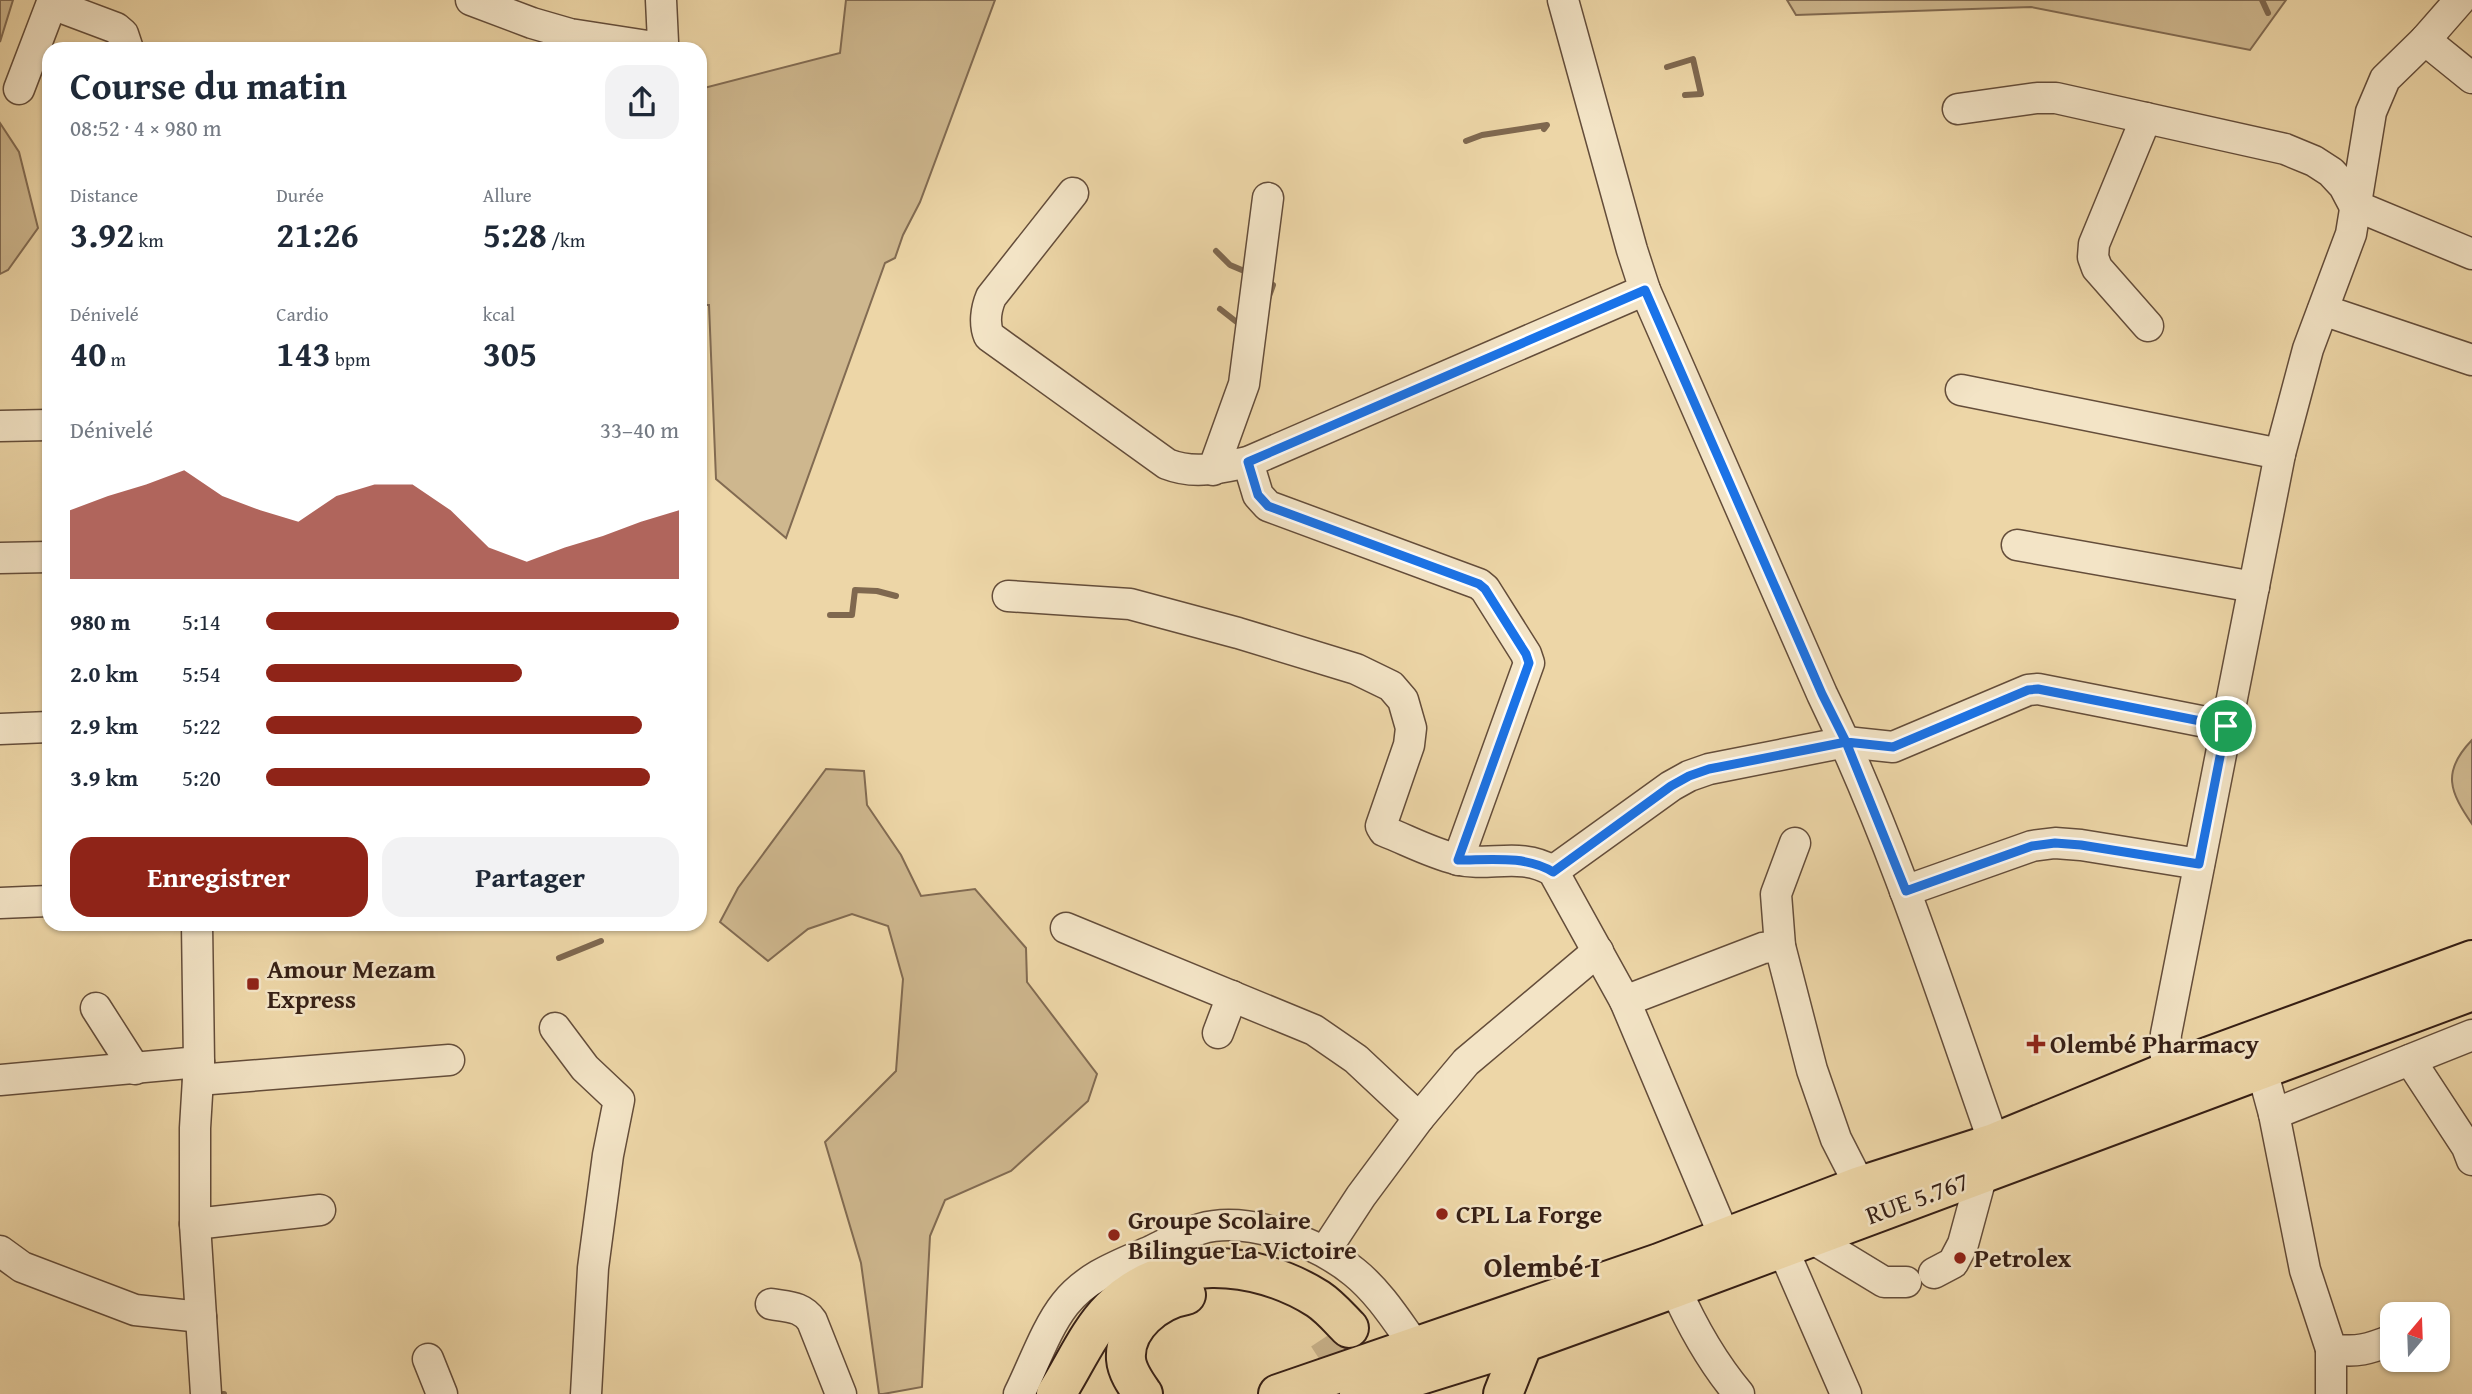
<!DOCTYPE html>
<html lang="fr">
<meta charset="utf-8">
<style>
body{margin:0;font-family:"Gentium Book Plus",serif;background:#f2f2f3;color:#1f2937;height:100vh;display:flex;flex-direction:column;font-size:26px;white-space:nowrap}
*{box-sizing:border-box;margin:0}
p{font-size:23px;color:#747a83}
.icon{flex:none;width:38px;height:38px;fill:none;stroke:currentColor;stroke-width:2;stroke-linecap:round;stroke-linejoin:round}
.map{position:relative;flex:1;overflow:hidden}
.panel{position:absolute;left:42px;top:42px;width:665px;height:889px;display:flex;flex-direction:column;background:#fff;border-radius:21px;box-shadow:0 2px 5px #0004}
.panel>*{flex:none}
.needle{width:46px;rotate:19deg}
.buttons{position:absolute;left:2380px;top:1302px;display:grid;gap:14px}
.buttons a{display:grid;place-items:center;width:70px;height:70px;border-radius:14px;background:#fff;box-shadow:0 2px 5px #0004;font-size:35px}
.pin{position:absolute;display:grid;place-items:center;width:60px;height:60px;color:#fff;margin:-30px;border:4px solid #fff;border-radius:50%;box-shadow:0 2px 7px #0007}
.round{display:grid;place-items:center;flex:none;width:74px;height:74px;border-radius:21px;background:#f2f2f3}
.head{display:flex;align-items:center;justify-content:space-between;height:119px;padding:0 28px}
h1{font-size:38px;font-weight:600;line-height:52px}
.stats{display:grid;grid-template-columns:repeat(3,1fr);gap:10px;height:119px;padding:7px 28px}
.stats div{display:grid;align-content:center}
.stats b{font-size:35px;font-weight:600}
.stats small{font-size:19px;font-weight:400}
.stats p{font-size:19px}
.chart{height:196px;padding:14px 28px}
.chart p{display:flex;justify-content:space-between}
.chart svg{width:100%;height:126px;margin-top:7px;fill:#8f2418;opacity:.7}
.button{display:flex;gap:14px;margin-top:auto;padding:14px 28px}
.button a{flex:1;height:80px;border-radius:21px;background:#8f2418;color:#fff;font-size:28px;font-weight:600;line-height:80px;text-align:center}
.button a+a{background:#f2f2f3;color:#1f2937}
ul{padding:0 28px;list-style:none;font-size:23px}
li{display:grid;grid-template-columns:112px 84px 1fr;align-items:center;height:52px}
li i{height:18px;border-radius:9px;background:#8f2418}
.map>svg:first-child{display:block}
</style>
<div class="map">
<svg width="2472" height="1394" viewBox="0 0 2472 1394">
<rect width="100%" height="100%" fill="#edd6a7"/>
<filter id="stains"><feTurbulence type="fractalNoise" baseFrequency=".00286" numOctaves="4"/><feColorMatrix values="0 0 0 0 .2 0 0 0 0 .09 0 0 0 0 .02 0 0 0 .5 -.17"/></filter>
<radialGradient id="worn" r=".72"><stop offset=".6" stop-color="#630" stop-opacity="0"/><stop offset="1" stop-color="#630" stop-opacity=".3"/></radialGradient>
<g fill="#ceb78e" stroke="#826b52" stroke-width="2">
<path d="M0,0h13l-13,42z"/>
<path d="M846,0h149l-75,202 -17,33 -8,23 -10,5 -99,275 -70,-59 -7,-174h-9v-216l140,-36z"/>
<path d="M1787,0h499l-36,50 -219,-43 -235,8z"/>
<path d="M0,123l19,29 19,76 -30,42 -8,4z"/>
<path d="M2472,740v84c-22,-32 -31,-52 0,-84z"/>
<path d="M826,769l38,2 3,34 34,50 20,41 54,-7 51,59 1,34 70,92 -9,27 -77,70 -66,29 -15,36 -8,151 -39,7h-4l-18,-131 -36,-121 71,-71 7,-92 -15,-53 -36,-12 -44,15 -40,32 -48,-39 18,-34z"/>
</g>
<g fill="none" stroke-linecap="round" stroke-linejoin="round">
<g stroke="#7f684f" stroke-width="6">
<path d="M2262,0l6,13"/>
<path d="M1667,67l26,-8 8,35 -16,1"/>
<path d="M1466,141l16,-6 65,-10 -3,4"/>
<path d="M1216,251l14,14 19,8"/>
<path d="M1265,281l8,4 -5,14"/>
<path d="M1220,309l23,18"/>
<path d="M830,615h22l3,-25 22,1 19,5"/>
<path d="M559,958l42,-17"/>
<path d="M223,1394h1"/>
</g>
<path stroke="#c8b18a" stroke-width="38" stroke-dasharray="38 19" stroke-linecap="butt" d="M1327,1336l38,58"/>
<g stroke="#644d3a" stroke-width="33">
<g id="minor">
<path d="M471,0l61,23 38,11 84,13 9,-5 -2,-42"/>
<path d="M1563,0l69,250 13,40 177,404c70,144 119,298 172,449"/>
<path d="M52,4l64,24 7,6 5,15"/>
<path d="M2425,40l47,38"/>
<path d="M19,89l34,-89"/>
<path d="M1958,109l79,-11h19l229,51 29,12 17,11 13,14 10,19 118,49"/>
<path d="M2146,118l-52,126 -1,13 4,11 51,58"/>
<path d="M1073,193l-82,104c-5,12 -7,27 -2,39l178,128c28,11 52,4 81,-2l397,-172"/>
<path d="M2323,310l149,50"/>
<path d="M1961,390l319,64"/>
<path d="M0,426l49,-1"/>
<path d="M1248,462l10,33 10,11 211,78 6,5 41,65 3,9 -71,197"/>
<path d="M1213,470l31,-86 24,-186"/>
<path d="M2017,545l237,42"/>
<path d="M0,558l49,-1"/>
<path d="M1008,596l122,8 108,29 118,36 35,17 12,14 8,28 -2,17 -28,81 3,5c23,9 47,22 72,28 33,9 63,-8 97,12l72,130 100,237"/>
<path d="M0,729l49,-2"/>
<path d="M1795,843l-19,51 4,52 32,124 24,69 24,47"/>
<path d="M1553,871l118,-85 18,-10 20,-7 137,-27 47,5 135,-57 10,-1 188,37"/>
<path d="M1905,891l127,-45 23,-3 26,2 118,19"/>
<path d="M0,903l49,-2"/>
<path d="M197,924l2,138 -4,66v96l11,170"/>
<path d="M1066,928l248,102 42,29 63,59"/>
<path d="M1625,1001l138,-53 17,-2"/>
<path d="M96,1008l39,61"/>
<path d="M555,1028l30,40 34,32 -11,55 -15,113 -7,126"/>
<path d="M1218,1033l14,-37"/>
<path d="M2256,1048l18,66 31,156 26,79c26,4 38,0 61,-9"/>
<path d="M2410,1060l57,87 5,13"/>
<path d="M2169,1071l-4,-20 1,-17 114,-580 28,-105 43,-115 20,-122 14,-33 40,-39 35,-40"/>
<path d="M0,1080l199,-18"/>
<path d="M198,1080l251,-20"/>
<path d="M2274,1114l198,-79"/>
<path d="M195,1224l125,-14"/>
<path d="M1810,1237l74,45h22"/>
<path d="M1782,1247l64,147"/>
<path d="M0,1251l22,16 113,43 66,7"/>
<path d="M1325,1251l36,-55 58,-78 47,-56 132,-111"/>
<path d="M1934,1273l19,-10 10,-19 19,-70"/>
<path d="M1675,1288c17,38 37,74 64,106"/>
<path d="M771,1304c17,3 31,2 41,17l29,73"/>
<path d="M2331,1349v45"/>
<path d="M428,1359l14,35"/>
<path d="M1019,1394c14,-28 27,-66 46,-90 22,-28 54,-39 86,-53 15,-7 32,-17 49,-22 47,-14 117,13 154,43 25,20 43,49 61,74"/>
</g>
</g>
<g stroke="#361f15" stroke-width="42">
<g id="highway">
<path d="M1056,1394c18,-28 32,-62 55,-85 56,-56 144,-50 207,-10 12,8 22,20 31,29"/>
<path d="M1143,1394c-7,-10 -16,-22 -17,-35 -2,-33 31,-59 60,-64"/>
<path d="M1278,1394l381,-131 201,-77 134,-43 175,-72 303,-111"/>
<path d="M1359,1394l164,-51 152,-55 797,-297"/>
<path d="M1503,1394l20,-51"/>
</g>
</g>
<use href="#minor" stroke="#f3e4c6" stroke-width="30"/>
<use href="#highway" stroke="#edd6a7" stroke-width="38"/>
</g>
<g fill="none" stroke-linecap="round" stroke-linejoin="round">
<g stroke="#fff" stroke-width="14">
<path id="route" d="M2226,726l-188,-37 -10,1 -135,57 -47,-5 -24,-48 -177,-404 -397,172 10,33 10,11 211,78 6,5 41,65 3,9 -71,197c31,0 68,-5 95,12l118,-86 18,-10 20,-7 137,-27 60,149 126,-45 23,-3 26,2 118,19 27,-138"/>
</g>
<use href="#route" stroke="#1a73e8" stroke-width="9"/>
</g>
<g fill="#8f2418" stroke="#f3e4c6" stroke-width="2.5">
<rect x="246" y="977" width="14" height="14" rx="3.5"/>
<path d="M2032.5 1033.5h7v7h7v7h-7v7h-7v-7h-7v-7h7z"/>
<circle cx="1442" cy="1214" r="7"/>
<circle cx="1114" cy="1235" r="7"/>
<circle cx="1960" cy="1258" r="7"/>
</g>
<g text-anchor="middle" stroke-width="5" stroke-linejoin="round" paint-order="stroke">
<g font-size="26" font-weight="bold" fill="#361f15" stroke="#f3e4c6" text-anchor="start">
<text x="267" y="978">Amour Mezam<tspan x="267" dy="30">Express</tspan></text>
<text x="2050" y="1053">Olembé Pharmacy</text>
<text x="1456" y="1223">CPL La Forge</text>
<text x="1128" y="1229">Groupe Scolaire<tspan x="1128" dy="30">Bilingue La Victoire</tspan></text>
<text x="1974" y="1267">Petrolex</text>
</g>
<g font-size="26" fill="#361f15" stroke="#f3e4c6">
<text transform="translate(1917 1198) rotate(-20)" y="9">RUE 5.767</text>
</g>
<g font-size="30" font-weight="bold" fill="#361f15" stroke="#f3e4c6">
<text x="1542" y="1277">Olembé I</text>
</g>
</g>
<rect width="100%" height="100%" filter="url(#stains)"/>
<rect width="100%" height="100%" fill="url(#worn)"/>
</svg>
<div class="buttons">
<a><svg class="needle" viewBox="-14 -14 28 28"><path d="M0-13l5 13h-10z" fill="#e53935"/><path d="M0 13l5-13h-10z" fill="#747a83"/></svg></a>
</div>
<div class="pin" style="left:2226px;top:726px;background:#1e9e55"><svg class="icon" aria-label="arrive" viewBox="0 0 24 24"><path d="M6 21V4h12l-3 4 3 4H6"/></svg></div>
<section class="panel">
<div class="head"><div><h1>Course du matin</h1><p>08:52 · 4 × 980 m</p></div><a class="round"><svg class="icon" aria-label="share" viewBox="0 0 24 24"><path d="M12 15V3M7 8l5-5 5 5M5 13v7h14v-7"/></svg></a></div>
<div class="stats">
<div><p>Distance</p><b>3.92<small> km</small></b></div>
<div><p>Durée</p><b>21:26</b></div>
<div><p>Allure</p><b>5:28<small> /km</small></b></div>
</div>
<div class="stats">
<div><p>Dénivelé</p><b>40<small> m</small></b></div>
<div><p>Cardio</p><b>143<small> bpm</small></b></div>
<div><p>kcal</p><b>305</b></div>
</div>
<div class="chart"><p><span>Dénivelé</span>33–40 m</p>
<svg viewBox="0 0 160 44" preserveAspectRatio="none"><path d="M0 44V20L10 15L20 11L30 6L40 15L50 20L60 24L70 15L80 11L90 11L100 20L110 33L120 38L130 33L140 29L150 24L160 20V44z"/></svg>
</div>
<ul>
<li><b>980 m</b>5:14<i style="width:100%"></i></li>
<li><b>2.0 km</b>5:54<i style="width:62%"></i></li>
<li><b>2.9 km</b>5:22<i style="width:91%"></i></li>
<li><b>3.9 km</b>5:20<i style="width:93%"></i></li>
</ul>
<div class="button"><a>Enregistrer</a><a>Partager</a></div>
</section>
</div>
